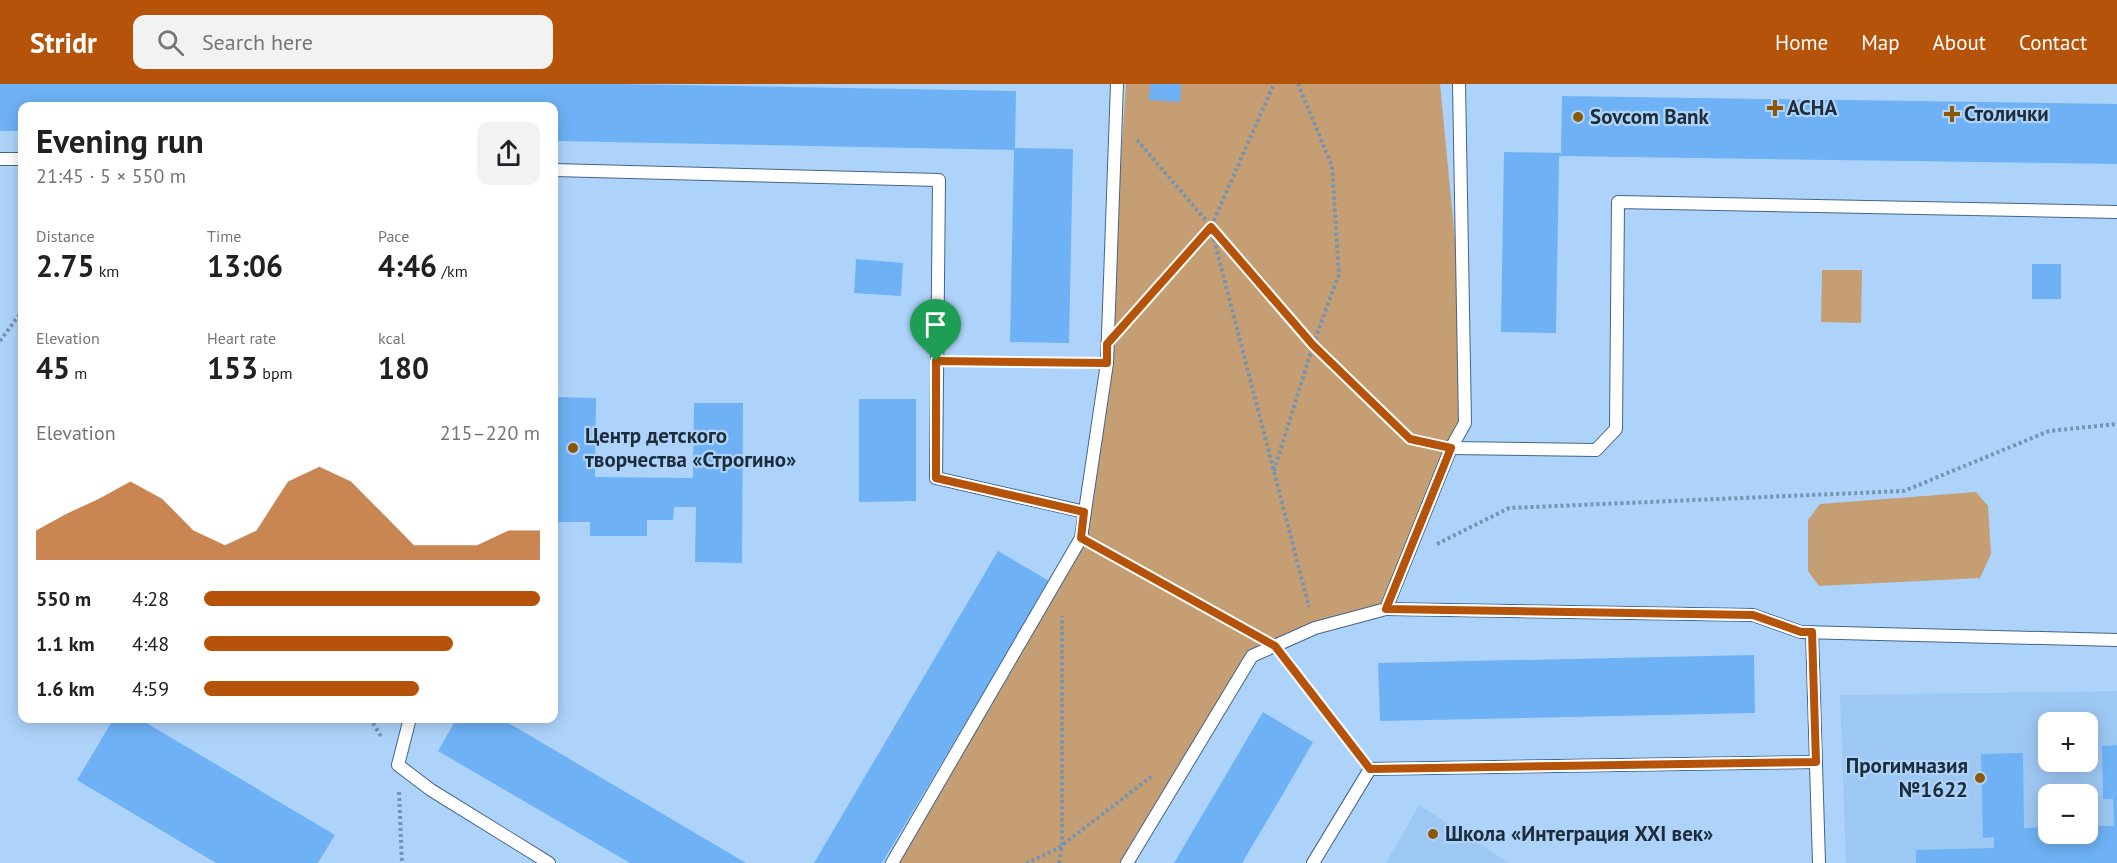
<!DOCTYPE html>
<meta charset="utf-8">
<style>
body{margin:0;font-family:"PT Sans",sans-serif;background:#f2f2f2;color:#202124;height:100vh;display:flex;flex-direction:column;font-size:22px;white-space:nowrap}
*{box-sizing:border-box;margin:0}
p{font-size:20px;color:#757577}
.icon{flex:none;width:33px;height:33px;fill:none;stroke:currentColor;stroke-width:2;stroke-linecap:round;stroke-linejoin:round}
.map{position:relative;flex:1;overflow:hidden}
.panel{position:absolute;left:18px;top:18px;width:540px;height:621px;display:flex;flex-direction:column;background:#fff;border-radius:12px;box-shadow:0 3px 15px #0003}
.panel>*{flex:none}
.buttons{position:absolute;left:2038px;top:628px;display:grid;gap:12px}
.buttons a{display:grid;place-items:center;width:60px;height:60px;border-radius:12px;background:#fff;box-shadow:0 3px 15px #0003;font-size:30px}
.pin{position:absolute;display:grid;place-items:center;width:51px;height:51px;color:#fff;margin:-62px -26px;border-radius:50% 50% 50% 0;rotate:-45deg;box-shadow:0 0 6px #0007}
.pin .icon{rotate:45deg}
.round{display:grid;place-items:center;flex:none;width:63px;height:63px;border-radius:12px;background:#f2f2f2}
.summary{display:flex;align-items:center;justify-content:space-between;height:102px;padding:0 18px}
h1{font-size:33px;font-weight:700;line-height:45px}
.figures{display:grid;grid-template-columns:repeat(3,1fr);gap:9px;height:102px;padding:6px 18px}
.figures div{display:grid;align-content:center}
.figures b{font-size:30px;font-weight:700}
.figures small{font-size:16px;font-weight:400}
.figures p{font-size:16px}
.chart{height:168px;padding:12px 18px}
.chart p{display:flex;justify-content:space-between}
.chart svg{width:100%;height:108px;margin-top:6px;fill:#b45309;opacity:.7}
ul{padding:0 18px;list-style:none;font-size:20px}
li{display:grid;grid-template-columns:96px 72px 1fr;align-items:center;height:45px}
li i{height:15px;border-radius:8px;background:#b45309}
header{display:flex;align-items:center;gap:36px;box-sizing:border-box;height:84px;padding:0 30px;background:#b45309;color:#fff}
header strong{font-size:28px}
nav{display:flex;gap:33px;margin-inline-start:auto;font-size:21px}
.search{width:420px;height:54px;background:#f2f2f2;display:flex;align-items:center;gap:15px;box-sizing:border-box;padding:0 21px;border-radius:12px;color:#757577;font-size:22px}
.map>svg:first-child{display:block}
</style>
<header>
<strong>Stridr</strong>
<div class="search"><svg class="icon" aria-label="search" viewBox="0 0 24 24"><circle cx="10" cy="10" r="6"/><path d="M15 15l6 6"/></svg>Search here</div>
<nav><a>Home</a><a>Map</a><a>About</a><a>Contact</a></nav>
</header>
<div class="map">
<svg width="2117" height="779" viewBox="0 0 2117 779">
<rect width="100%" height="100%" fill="#aed3fa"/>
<g fill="#9ec8f4" fill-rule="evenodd">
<path d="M2117,607v172h-271l-6,-168zM2049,639h39v39h-39zM2049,711h39v39h-39z"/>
<path d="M1419,721l90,58h-123z"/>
</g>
<g fill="#c59f73">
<path d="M1126,0h314l26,269 -1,70 -79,186 -134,47 -125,207h-235l189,-325 26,-175z"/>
<path d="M1822,186h40l-1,53 -40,-1z"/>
<path d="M1976,408l12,14 3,48 -11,24 -161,8 -11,-15v-51l12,-16z"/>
</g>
<g fill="#6eb2f5">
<path d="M0,0h615l401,7 -1,57 58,1 -4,194 -59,-1 4,-192 -460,-9v-35h-532v25h-22z"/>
<path d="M1150,0h31l-1,18 -31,-2z"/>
<path d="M1562,12l555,8v60l-558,-8 -3,177 -55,-1 3,-180 57,1z"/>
<path d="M856,175l47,4 -2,33 -47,-3z"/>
<rect x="2032" y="180" width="29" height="35"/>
<path d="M554,313l42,1 -1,79 98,1 1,-75h49l-1,160 -47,-1 1,-55h-22l-1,13h-26v16h-57v-14h-36z"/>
<path d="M859,315h57v102l-57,1z"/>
<path d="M998,467l51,30 -74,126 -93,156h-68z"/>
<path d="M1754,571l1,58 -375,8 -2,-58z"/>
<path d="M1263,628l50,30 -23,40 -48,81h-68z"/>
<path d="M114,634h24l197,117 -17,28h-102l-139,-83z"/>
<path d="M457,634h43l246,145h-116l-192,-112z"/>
<path d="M2117,661v118h-201v-13l78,-2v-11l-11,1 -2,-84 42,-1 1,75 25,-1v7h39v-8h26l-1,-27h-10l-1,-53z"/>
</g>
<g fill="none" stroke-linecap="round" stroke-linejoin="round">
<g stroke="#446587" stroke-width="14">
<g id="service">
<path d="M1459,0l6,339 -14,25 -65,161 367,6 48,17 316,8"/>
<path d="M0,75h22"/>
<path d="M554,86l385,10 -3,298 149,34"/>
<path d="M1451,364l145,2 20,-21 2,-227 499,10"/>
<path d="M1812,548l7,231"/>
<path d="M410,634l-12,47 33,25 118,73"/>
<path d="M892,779l189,-325 26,-175 10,-279"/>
<path d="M1127,779l125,-207 63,-28 71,-19"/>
<path d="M1313,779l57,-94 446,-7"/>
</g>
</g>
<g stroke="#7693b1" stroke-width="4" stroke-dasharray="3 3" stroke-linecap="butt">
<path d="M1137,56l176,205 97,94 20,4"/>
<path d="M1211,144l98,379"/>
<path d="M1132,232l79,-89 63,-143"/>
<path d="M0,257l22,-30"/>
<path d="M957,277l128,1"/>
<path d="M1274,387l39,-126 26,-71 -7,-108 -34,-82"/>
<path d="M1437,460l72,-36 395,-17 145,-60 68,-7"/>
<path d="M1100,464l151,84"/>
<path d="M1288,579l69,89"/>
<path d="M370,634l12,20"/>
<path d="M399,708l3,71"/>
<path d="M1026,779l31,-14 95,-73"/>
<path d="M1059,779l3,-18v-229"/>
</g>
<use href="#service" stroke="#fff" stroke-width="12"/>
</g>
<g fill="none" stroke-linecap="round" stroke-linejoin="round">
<g stroke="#fff" stroke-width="12">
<path id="route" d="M1211,143l102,118 97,94 41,9 -65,161 367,6 48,17h11l4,130 -446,7 -95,-123 -194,-108 3,-26 -148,-34v-117l171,2v-19z"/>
</g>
<use href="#route" stroke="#b45309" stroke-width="8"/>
</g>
<g fill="#8c5805" stroke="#aed3fa" stroke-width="2">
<path d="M1772 15h6v6h6v6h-6v6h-6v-6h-6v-6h6z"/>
<path d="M1949 21h6v6h6v6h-6v6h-6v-6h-6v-6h6z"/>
<circle cx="1578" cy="33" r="6"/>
<circle cx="573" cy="364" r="6"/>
<circle cx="1980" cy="694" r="6"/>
<circle cx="1433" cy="750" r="6"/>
</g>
<g text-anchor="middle" stroke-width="4.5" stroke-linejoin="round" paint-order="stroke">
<g font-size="21" font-weight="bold" fill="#1d2c3b" stroke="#aed3fa" text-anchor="start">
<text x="1787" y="31">АСНА</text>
<text x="1964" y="37">Столички</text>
<text x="1590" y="40">Sovcom Bank</text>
<text x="585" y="359">Центр детского<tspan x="585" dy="24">творчества «Строгино»</tspan></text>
<text x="1968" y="689" text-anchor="end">Прогимназия<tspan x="1968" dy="24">№1622</tspan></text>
<text x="1445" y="757">Школа «Интеграция XXI век»</text>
</g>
</g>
</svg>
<div class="buttons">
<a>+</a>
<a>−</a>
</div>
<div class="pin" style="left:936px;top:277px;background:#1e9e55"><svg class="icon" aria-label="arrive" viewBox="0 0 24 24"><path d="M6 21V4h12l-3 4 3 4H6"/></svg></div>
<section class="panel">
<div class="summary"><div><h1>Evening run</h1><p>21:45 · 5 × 550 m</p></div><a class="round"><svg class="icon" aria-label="share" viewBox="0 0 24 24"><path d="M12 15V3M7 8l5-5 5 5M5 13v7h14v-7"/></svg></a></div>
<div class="figures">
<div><p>Distance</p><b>2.75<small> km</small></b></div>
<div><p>Time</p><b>13:06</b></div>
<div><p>Pace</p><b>4:46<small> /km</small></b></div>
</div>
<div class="figures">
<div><p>Elevation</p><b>45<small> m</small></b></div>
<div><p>Heart rate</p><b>153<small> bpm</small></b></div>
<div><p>kcal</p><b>180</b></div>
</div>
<div class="chart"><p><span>Elevation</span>215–220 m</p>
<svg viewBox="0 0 160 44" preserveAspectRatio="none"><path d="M0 44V32L10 25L20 19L30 12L40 19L50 32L60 38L70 32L80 12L90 6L100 12L110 25L120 38L130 38L140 38L150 32L160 32V44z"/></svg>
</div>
<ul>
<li><b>550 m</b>4:28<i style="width:100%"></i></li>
<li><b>1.1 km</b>4:48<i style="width:74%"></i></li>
<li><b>1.6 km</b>4:59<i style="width:64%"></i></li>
</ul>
</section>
</div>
